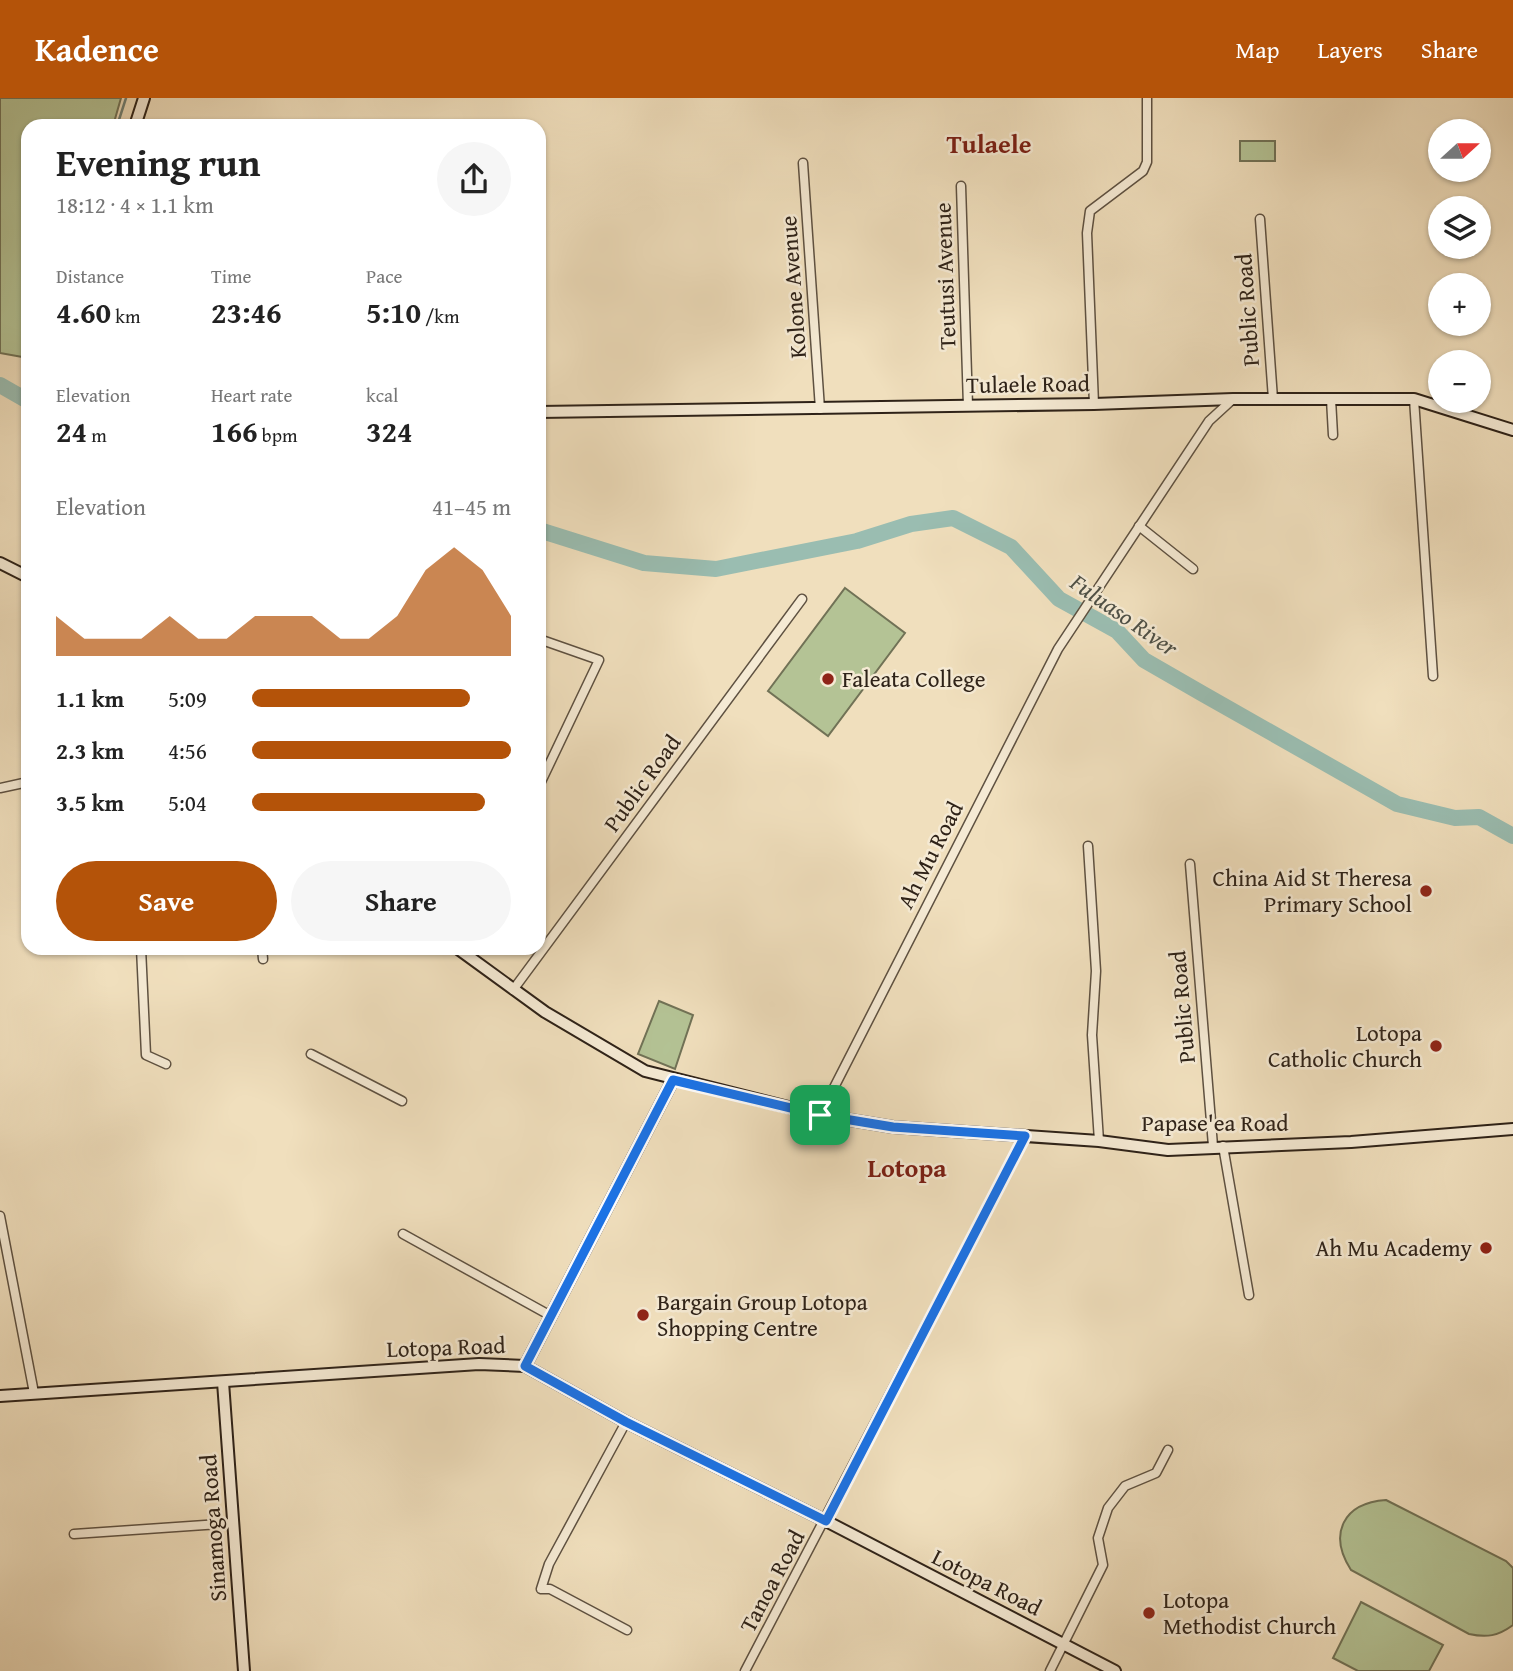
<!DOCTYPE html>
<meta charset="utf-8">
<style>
body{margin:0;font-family:"Gentium Book Plus",serif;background:#f6f6f6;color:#222;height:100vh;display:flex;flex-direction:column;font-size:26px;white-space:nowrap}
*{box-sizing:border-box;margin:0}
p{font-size:23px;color:#767676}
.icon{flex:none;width:38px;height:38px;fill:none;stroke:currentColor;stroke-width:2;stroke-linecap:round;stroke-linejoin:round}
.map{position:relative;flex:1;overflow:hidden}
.sheet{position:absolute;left:21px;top:21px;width:525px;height:836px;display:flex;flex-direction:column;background:#fff;border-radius:21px;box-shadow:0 2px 5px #0004}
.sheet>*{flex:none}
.needle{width:46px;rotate:69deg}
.controls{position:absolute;left:1428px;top:21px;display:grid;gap:14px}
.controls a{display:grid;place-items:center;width:63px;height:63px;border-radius:50%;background:#fff;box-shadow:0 2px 5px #0004;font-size:35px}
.pin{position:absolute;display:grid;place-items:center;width:60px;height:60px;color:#fff;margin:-30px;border-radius:14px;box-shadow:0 4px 10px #0006}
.round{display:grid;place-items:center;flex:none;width:74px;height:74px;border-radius:37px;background:#f6f6f6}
.summary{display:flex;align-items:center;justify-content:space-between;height:119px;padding:0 35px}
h1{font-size:38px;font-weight:800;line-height:52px}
.metrics{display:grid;grid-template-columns:repeat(3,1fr);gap:10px;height:119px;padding:7px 35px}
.metrics div{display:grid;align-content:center}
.metrics b{font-size:30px;font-weight:800}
.metrics small{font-size:19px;font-weight:400}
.metrics p{font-size:19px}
.chart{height:196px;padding:14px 35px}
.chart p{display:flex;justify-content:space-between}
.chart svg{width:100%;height:126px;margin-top:7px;fill:#b45309;opacity:.7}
.primary-button{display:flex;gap:14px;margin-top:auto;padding:14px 35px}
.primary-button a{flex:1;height:80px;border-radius:42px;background:#b45309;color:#fff;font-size:28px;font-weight:800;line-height:80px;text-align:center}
.primary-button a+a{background:#f6f6f6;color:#222}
ul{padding:0 35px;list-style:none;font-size:23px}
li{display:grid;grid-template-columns:112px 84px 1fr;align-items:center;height:52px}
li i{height:18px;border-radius:9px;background:#b45309}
header{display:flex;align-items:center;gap:42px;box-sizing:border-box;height:98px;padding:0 35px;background:#b45309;color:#fff}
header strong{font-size:33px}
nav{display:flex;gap:38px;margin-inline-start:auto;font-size:24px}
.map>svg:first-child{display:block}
</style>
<header>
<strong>Kadence</strong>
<nav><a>Map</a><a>Layers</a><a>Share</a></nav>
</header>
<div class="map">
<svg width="1513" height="1573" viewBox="0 0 1513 1573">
<rect width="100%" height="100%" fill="#f0dfbd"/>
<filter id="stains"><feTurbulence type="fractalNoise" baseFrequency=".00286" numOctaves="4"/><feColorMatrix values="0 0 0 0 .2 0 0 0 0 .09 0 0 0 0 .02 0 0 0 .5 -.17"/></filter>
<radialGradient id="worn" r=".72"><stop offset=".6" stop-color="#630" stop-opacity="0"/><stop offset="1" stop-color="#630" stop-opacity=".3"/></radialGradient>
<g fill="#b4c395" stroke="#717256" stroke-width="2">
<path d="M0,0h121l-8,28h-85v232l-28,-5z"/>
<rect x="1240" y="43" width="35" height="20"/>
<path d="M845,490l60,45 -77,103 -60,-45z"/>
<path d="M659,903l34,14 -18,54 -37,-15z"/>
<path d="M1386,1402l120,61 7,7v57c-15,11 -26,13 -44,9l-118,-64c-23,-36 -8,-67 35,-70z"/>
<path d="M1361,1504l82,43 -14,26h-71l-25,-13z"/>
</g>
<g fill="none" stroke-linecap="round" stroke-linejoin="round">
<path stroke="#6f7f74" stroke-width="2.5" d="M117,28l9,-28"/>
<g stroke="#9abdb1" stroke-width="16">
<path d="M0,287l28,16"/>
<path d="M539,432l105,33 72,6 141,-28 54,-17 42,-6 58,29 48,52 58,32 27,29 59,34 194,110 58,14 24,-1 34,19"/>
</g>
<g stroke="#5e5141" stroke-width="11">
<g id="street">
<path d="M803,65l17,246"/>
<path d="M961,88l7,220"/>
<path d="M1260,121l13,180"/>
<path d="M1331,301l2,36"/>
<path d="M1414,301l19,277"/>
<path d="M1094,306l-7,-171 3,-22 53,-40 4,-9v-64"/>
<path d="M1139,428l54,43"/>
<path d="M539,541l60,21 -60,126"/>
<path d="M0,690l28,-6"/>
<path d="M1088,748l8,125 -4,64 7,106"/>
<path d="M1190,766l23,282"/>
<path d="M141,850l5,107 20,9"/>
<path d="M262,850l1,11"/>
<path d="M513,892l289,-391"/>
<path d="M311,956l91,47"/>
<path d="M820,1017l238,-466 151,-228 24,-22"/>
<path d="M1223,1048l26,149"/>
<path d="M0,1118l34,177"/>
<path d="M403,1136l148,82"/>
<path d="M626,1324l-77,142 -8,25h9l77,41"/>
<path d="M74,1436l160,-11"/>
<path d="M745,1573l280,-535"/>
<path d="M1050,1573l53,-106 -5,-27 10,-30 17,-22 31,-13 12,-23"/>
</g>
</g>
<g stroke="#2e2218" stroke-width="14">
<g id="secondary">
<path d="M135,28l9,-28"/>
<path d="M539,314l555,-8 139,-5h181l99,31"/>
<path d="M0,465l28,14"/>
<path d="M457,850l88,64 100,59 175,44 73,12 206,14 69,9 183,-8 162,-13"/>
<path d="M525,1268l148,-286"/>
<path d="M223,1284l21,289"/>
<path d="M0,1298l479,-32 46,2 101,56 200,99 289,150"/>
</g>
</g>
<use href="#street" stroke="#f5ead4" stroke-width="8"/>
<use href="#secondary" stroke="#f5ead4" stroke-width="10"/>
</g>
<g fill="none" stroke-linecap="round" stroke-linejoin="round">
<g stroke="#fff" stroke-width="14">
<path id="route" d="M673,982l147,35 73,12 132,9 -199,385 -200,-99 -101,-56z"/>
</g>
<use href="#route" stroke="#1a73e8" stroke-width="9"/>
</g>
<g fill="#8f2418" stroke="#f5ead4" stroke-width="2.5">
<circle cx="828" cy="581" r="7"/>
<circle cx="1426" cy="793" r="7"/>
<circle cx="1436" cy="948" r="7"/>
<circle cx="1486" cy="1150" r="7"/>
<circle cx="643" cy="1217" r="7"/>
<circle cx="1149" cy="1515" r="7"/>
</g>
<g text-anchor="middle" stroke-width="5" stroke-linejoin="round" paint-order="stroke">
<g font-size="23" fill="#2e2218" stroke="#f5ead4">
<text transform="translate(945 178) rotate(-92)" y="8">Teutusi Avenue</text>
<text transform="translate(793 189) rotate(-94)" y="8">Kolone Avenue</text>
<text transform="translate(1247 212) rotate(-94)" y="8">Public Road</text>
<text transform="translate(1028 286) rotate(-1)" y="8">Tulaele Road</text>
<text transform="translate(642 685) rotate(-54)" y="8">Public Road</text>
<text transform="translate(930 757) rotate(-63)" y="8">Ah Mu Road</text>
<text transform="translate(1182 909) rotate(-95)" y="8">Public Road</text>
<text x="1215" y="1033">Papase'ea Road</text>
<text transform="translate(446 1249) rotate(-2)" y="8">Lotopa Road</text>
<text transform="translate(213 1430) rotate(-94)" y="8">Sinamoga Road</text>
<text transform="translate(772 1483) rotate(-62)" y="8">Tanoa Road</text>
<text transform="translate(987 1484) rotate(27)" y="8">Lotopa Road</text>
</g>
<g font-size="23" fill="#2e2218" stroke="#f5ead4" text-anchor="start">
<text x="842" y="589">Faleata College</text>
<text x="1412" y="788" text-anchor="end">China Aid St Theresa<tspan x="1412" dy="26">Primary School</tspan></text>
<text x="1422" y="943" text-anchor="end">Lotopa<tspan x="1422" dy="26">Catholic Church</tspan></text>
<text x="1472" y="1158" text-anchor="end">Ah Mu Academy</text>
<text x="657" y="1212">Bargain Group Lotopa<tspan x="657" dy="26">Shopping Centre</tspan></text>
<text x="1163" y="1510">Lotopa<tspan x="1163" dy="26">Methodist Church</tspan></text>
</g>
<g font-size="24" font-style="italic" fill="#4e5046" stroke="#f5ead4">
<text transform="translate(1124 517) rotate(35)" y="8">Fuluaso River</text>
</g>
<g font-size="26" font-weight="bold" fill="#7a1f14" stroke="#f5ead4">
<text x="989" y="55">Tulaele</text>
<text x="907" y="1079">Lotopa</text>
</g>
</g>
<rect width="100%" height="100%" filter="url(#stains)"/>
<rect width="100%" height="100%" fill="url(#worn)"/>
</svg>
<div class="controls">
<a><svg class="needle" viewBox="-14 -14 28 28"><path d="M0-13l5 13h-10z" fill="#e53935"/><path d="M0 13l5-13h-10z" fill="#767676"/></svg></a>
<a><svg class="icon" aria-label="layers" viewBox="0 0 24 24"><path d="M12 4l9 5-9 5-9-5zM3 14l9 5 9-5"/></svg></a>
<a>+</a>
<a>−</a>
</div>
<div class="pin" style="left:820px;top:1017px;background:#1e9e55"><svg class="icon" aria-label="arrive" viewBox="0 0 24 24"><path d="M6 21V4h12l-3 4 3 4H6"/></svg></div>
<section class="sheet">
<div class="summary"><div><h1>Evening run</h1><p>18:12 · 4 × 1.1 km</p></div><a class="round"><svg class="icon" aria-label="share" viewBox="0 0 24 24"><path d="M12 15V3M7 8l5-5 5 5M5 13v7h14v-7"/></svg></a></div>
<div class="metrics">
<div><p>Distance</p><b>4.60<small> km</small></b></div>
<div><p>Time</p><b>23:46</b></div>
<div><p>Pace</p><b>5:10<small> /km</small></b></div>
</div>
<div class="metrics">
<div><p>Elevation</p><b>24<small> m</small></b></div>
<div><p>Heart rate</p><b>166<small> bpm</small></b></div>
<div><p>kcal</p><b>324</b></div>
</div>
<div class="chart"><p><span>Elevation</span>41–45 m</p>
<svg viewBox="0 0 160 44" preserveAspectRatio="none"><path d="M0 44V30L10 38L20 38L30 38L40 30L50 38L60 38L70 30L80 30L90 30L100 38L110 38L120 30L130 14L140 6L150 14L160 30V44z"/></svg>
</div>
<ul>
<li><b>1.1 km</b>5:09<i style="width:84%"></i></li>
<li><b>2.3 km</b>4:56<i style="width:100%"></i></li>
<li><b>3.5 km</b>5:04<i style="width:90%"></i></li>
</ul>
<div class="primary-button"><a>Save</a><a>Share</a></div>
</section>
</div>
